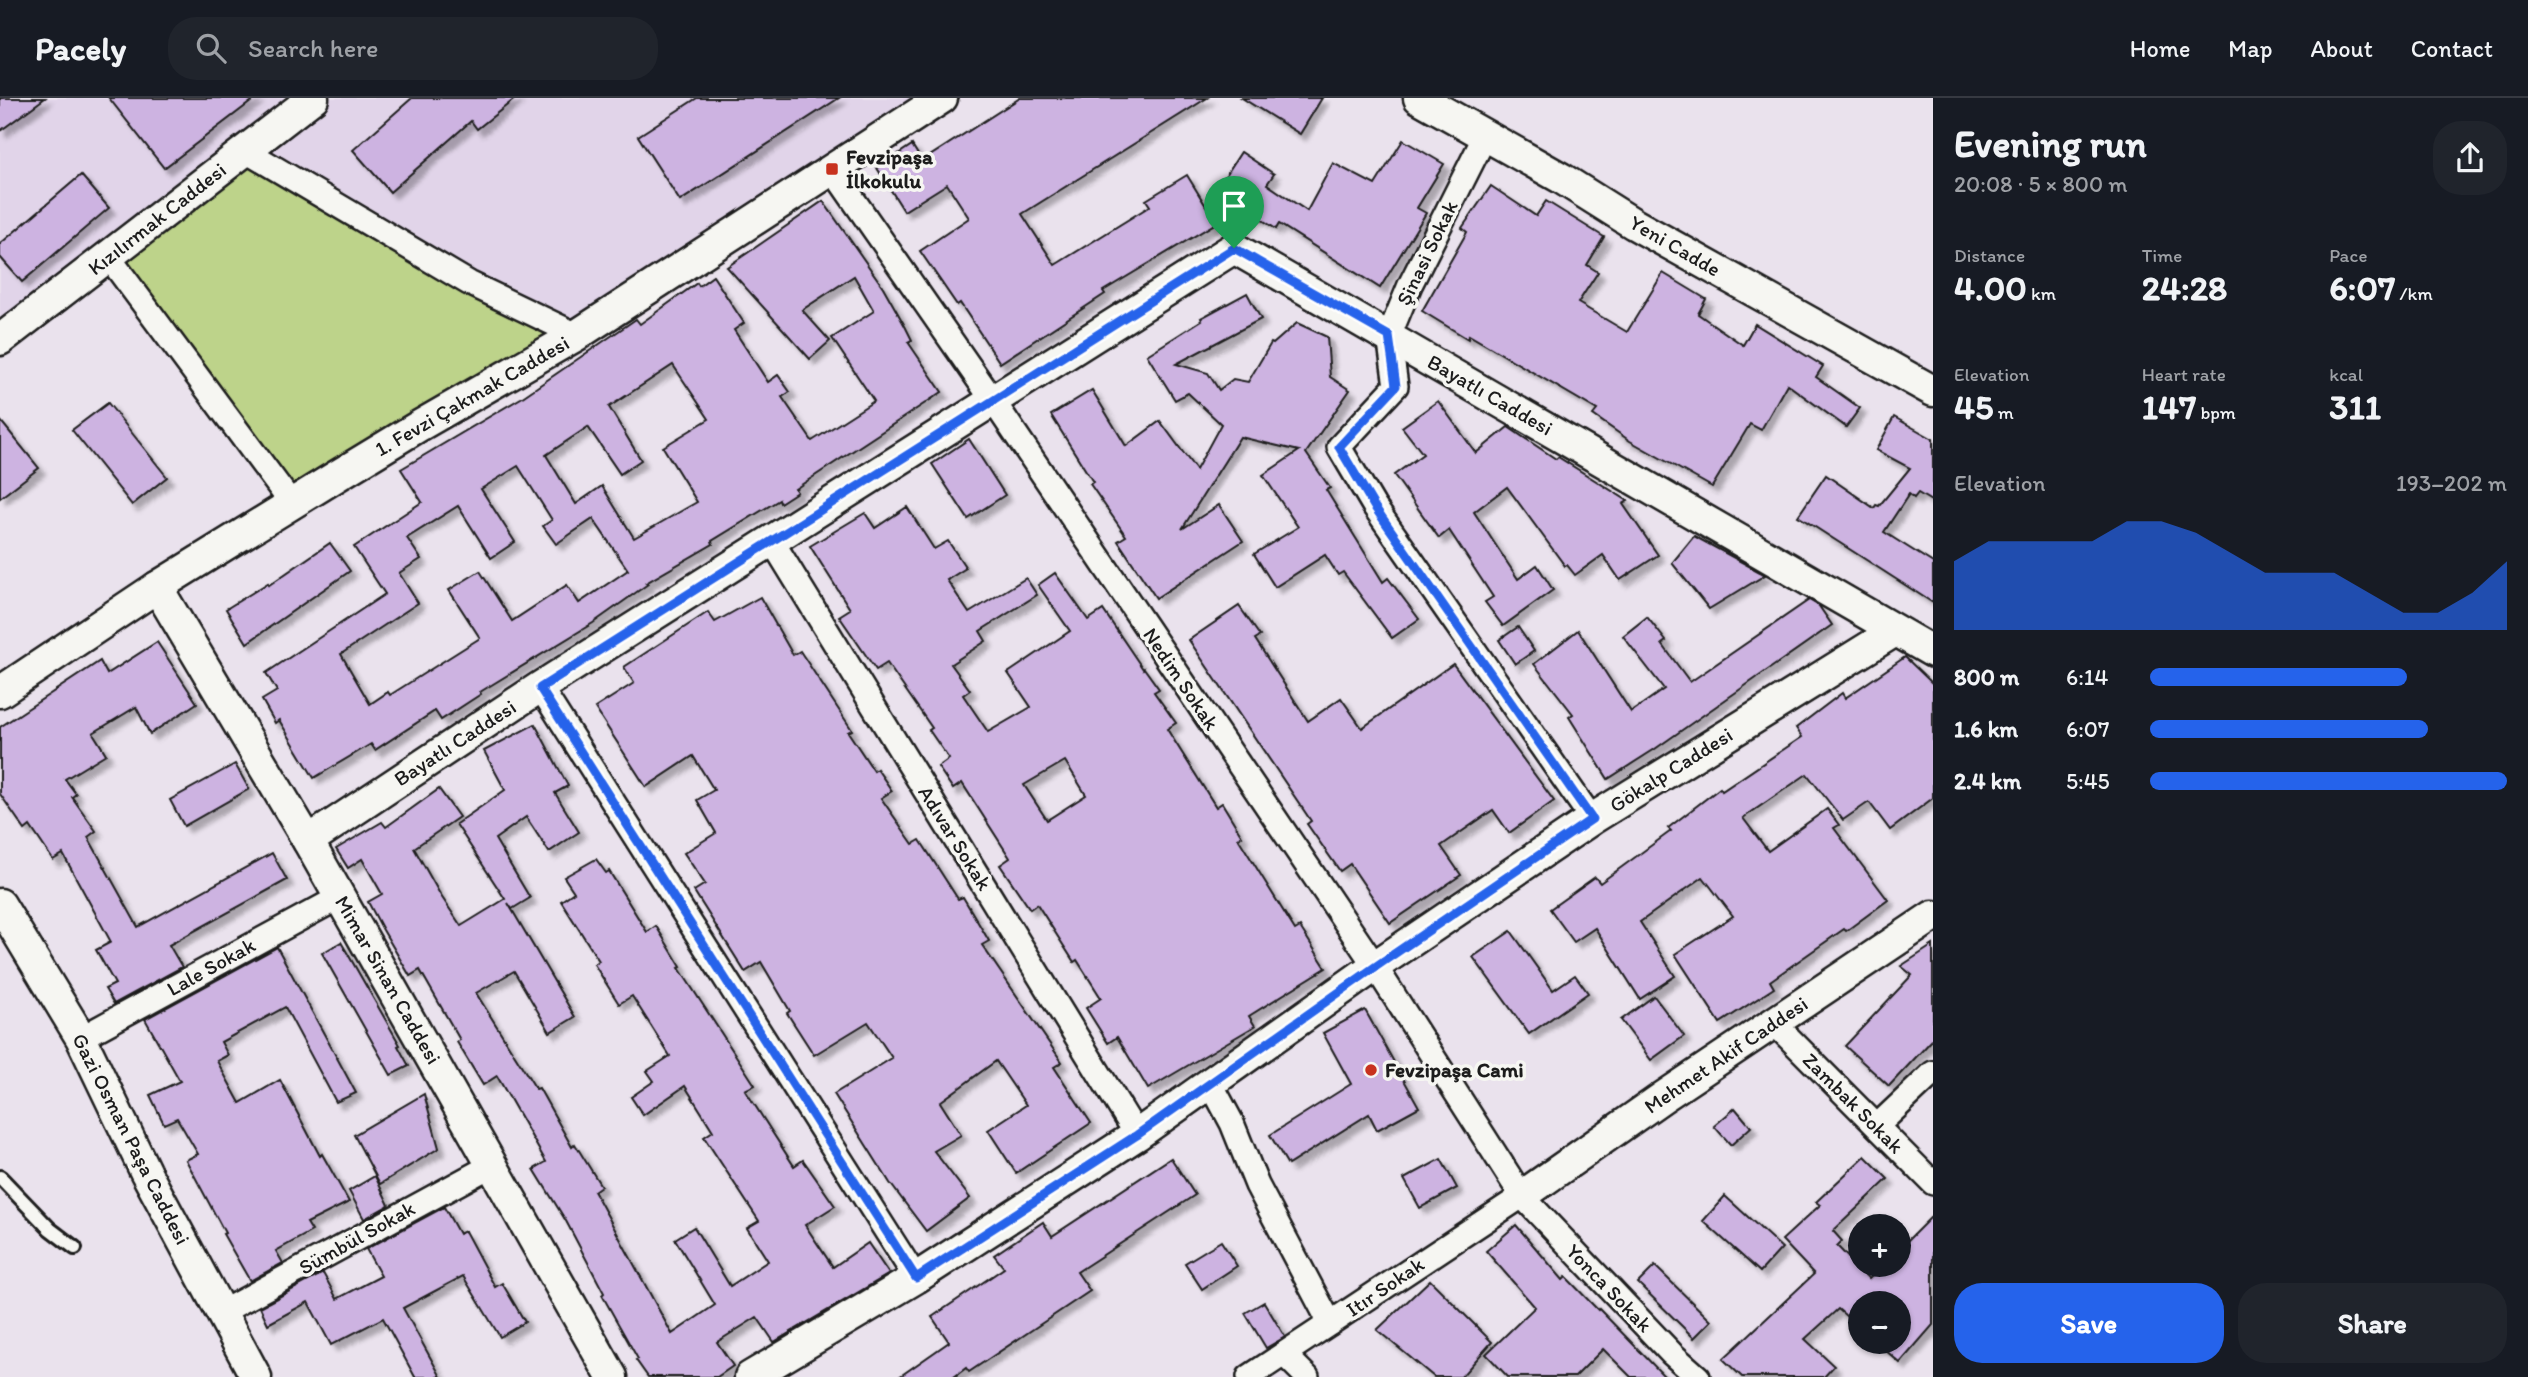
<!DOCTYPE html>
<meta charset="utf-8">
<style>
body{margin:0;font-family:Itim,sans-serif;background:#20242c;color:#f1f3f6;height:100vh;display:flex;flex-direction:column;font-size:26px;white-space:nowrap}
*{box-sizing:border-box;margin:0}
p{font-size:23px;color:#9ea1a6}
.icon{flex:none;width:38px;height:38px;fill:none;stroke:currentColor;stroke-width:2;stroke-linecap:round;stroke-linejoin:round}
.map{position:relative;flex:1;overflow:hidden}
.panel{display:flex;flex-direction:column;background:#171b24;width:595px}
.panel>*{flex:none}
.controls{position:absolute;left:1848px;top:1116px;display:grid;gap:14px}
.controls a{display:grid;place-items:center;width:63px;height:63px;border-radius:50%;background:#171b24;box-shadow:0 2px 5px #0004;font-size:35px}
.pin{position:absolute;display:grid;place-items:center;width:60px;height:60px;color:#fff;margin:-72px -30px;border-radius:50% 50% 50% 0;rotate:-45deg;box-shadow:0 0 7px #0007}
.pin .icon{rotate:45deg}
.round{display:grid;place-items:center;flex:none;width:74px;height:74px;border-radius:28px;background:#20242c}
.headline{display:flex;align-items:center;justify-content:space-between;height:119px;padding:0 21px}
h1{font-size:38px;font-weight:800;line-height:52px}
.stats{display:grid;grid-template-columns:repeat(3,1fr);gap:10px;height:119px;padding:7px 21px}
.stats div{display:grid;align-content:center}
.stats b{font-size:35px;font-weight:800}
.stats small{font-size:19px;font-weight:400}
.stats p{font-size:19px}
.chart{height:196px;padding:14px 21px}
.chart p{display:flex;justify-content:space-between}
.chart svg{width:100%;height:126px;margin-top:7px;fill:#2563eb;opacity:.7}
.primary-button{display:flex;gap:14px;margin-top:auto;padding:14px 21px}
.primary-button a{flex:1;height:80px;border-radius:28px;background:#2563eb;color:#fff;font-size:28px;font-weight:800;line-height:80px;text-align:center}
.primary-button a+a{background:#20242c;color:#f1f3f6}
ul{padding:0 21px;list-style:none;font-size:23px}
li{display:grid;grid-template-columns:112px 84px 1fr;align-items:center;height:52px}
li i{height:18px;border-radius:9px;background:#2563eb}
header{display:flex;align-items:center;gap:42px;box-sizing:border-box;height:98px;padding:0 35px;background:#171b24;border-bottom:2px solid #363941}
header strong{font-size:33px}
nav{display:flex;gap:38px;margin-inline-start:auto;font-size:24px}
.search{width:490px;height:63px;background:#20242c;display:flex;align-items:center;gap:18px;box-sizing:border-box;padding:0 24px;border-radius:28px;color:#9ea1a6;font-size:26px}
main{display:flex;flex:1;min-height:0}
.map>svg:first-child{display:block}
</style>
<header>
<strong>Pacely</strong>
<div class="search"><svg class="icon" aria-label="search" viewBox="0 0 24 24"><circle cx="10" cy="10" r="6"/><path d="M15 15l6 6"/></svg>Search here</div>
<nav><a>Home</a><a>Map</a><a>About</a><a>Contact</a></nav>
</header>
<main>
<div class="map">
<svg width="1933" height="1279" viewBox="0 0 1933 1279">
<defs>
<filter id="shadow"><feDropShadow dx="6" dy="6" stdDeviation="2" flood-color="#0004"/></filter>
</defs>
<rect width="100%" height="100%" fill="#eae2ed"/>
<filter id="ink" filterUnits="userSpaceOnUse"><feTurbulence type="fractalNoise" baseFrequency=".0143" numOctaves="2"/><feDisplacementMap in="SourceGraphic" scale="14" xChannelSelector="R" yChannelSelector="G"/><feConvolveMatrix kernelMatrix="1 2 1 2 8 2 1 2 1" color-interpolation-filters="sRGB"/></filter>
<g filter="url(#ink)">
<g fill="#e1d4e9">
<path d="M0,0h288l-288,221z"/>
<path d="M313,0h629l-365,237 -331,-184z"/>
</g>
<path fill="#bdd38a" stroke="#6c7853" stroke-width="2" d="M246,53l331,184 -285,169 -184,-248z"/>
<g fill="#cdb3e1" stroke="#1c1c1c" stroke-width="2" fill-rule="evenodd" filter="url(#shadow)">
<path d="M0,0h45l-45,33z"/>
<path d="M109,0h147l-92,70z"/>
<path d="M412,0h104l-39,31 -6,-8 -81,71 -37,-42z"/>
<path d="M697,0h142l-159,103 -42,-65z"/>
<path d="M1020,0h187l-185,116 33,51 95,-59 -4,-6 41,-25 19,31 35,-54 33,22 -7,10 40,27 26,-48 42,22 28,-45 41,24 -27,44 9,5 -46,75 -101,-64 -3,5 -33,-22 -140,84 2,3 -105,69 -40,-60 -3,2 -37,-54 49,-33 -22,-34 -43,27 -27,-43 35,-23 10,16z"/>
<path d="M1242,0h80l-22,36z"/>
<path d="M81,77l28,33 -87,74 -22,-25v-13z"/>
<path d="M1491,88l45,30 10,-15 58,36 -17,28 11,7 -20,31 49,29 36,-59 43,26 -8,15 45,31 12,-21 68,42 -7,11 44,31 -14,19 -59,-43 -26,46 -11,-6 -38,63 -82,-46 -37,-26 4,-5 -128,-75 -1,4 -46,-28 45,-79 -5,-4z"/>
<path d="M823,103l60,86 22,39 7,14 -4,2 34,50 -147,97 2,3 -17,11 -1,-3 -67,41 1,3 -67,39 2,1 -55,39 -113,69 1,2 -40,26 -6,-9 -60,39 -4,-6 -57,34 -35,-58 -4,3 -13,-23 15,-9 -11,-18 119,-79 -31,-47 68,-45 -21,-33 120,-71 115,-79 4,5 57,-41 2,3 14,-10 31,47 -10,7 34,52 10,-7 12,17 -8,5 30,44 62,-40 -42,-63 42,-27 -20,-35 -52,34 28,31 -20,18 -83,-92zM673,267l36,54 -46,28 34,55 -63,36 -32,-52 -26,18 -30,-49 42,-28 32,47 21,-14 -32,-53zM518,368l34,54 -9,6 13,18 37,-25 35,51 -49,33 -12,-18 -55,36 -32,-50 -31,19 31,48 -90,57 -2,-3 -18,12 -29,-50 77,-51 -19,-30 22,-14 -14,-21 51,-32 33,52 24,-16 -34,-53z"/>
<path d="M1247,195l14,26 -85,45 32,9 11,17 14,-11 15,3 23,-39 2,1 24,-21 30,14 3,40 20,13 -44,63 24,35 -4,2 57,92 5,-4 31,41 -27,19 -49,-66 -5,3 -13,-20 -50,32 -21,-33 44,-27 -35,-52 36,-24 -59,-14 -58,92 37,-24 24,36 -87,57 -38,-57 8,-5 -36,-52 3,-2 -42,-67 41,-25 34,56 34,-25 36,49 25,-46 -33,-31 -13,7 -28,-45 55,-35 -1,-2z"/>
<path d="M1438,303l38,52 32,-26 48,32 2,-2 70,44 -5,3 35,51 -38,25 -17,-25 -28,20 -8,-10 -2,1 -58,-79 -33,25 44,67 19,-14 16,25 -50,36 -18,-24 8,-5 -44,-67 -10,8 -45,-63 29,-21 -21,-27z"/>
<path d="M108,305l59,74 -35,28 -60,-75z"/>
<path d="M1894,319l39,22v63l-15,-9 -4,5 -5,-4 -25,38 49,31v40l-135,-87 28,-41 48,33 2,-3 3,1 31,-38 -34,-18z"/>
<path d="M0,322l39,48 -39,30z"/>
<path d="M969,341l36,56 -37,24 -36,-55z"/>
<path d="M907,409l27,42 14,-8 18,27 -19,12 22,33 57,-35 11,17 -57,36 6,10 -35,23 19,26 -7,5 25,37 43,-25 -23,-34 62,-42 -32,-46 17,-12 33,47 15,-10 40,59 1,-1 15,21 -5,3 22,31 -9,6 49,78 6,-4 20,33 -4,2 57,92 5,-3 26,41 -77,48 6,10 -107,63 -31,-52 -9,6 -22,-35 15,-10 -24,-38 -3,2 -37,-58 -7,5 -30,-44 10,-7 -48,-75 -9,6 -15,-22 11,-8 -20,-29 3,-2 -45,-65 -11,7 -37,-54 11,-7 -40,-63 55,-33 10,15zM1065,663l21,34 -39,25 -23,-35z"/>
<path d="M1694,438l66,36 5,3 -56,34 -37,-46z"/>
<path d="M330,445l20,28 -103,72 -21,-34 42,-26 1,2z"/>
<path d="M760,499l33,58 7,-4 52,79 -4,2 26,39 3,-2 15,22 -11,7 32,46 7,-4 38,59 5,-2 26,44 -7,4 80,117 -8,5 37,56 -75,50 -28,-43 38,-25 -30,-44 -56,41 21,33 -27,16 36,47 -44,33 -36,-48 -56,-89 58,-36 -24,-36 -54,33 -27,-42 3,-2 -29,-49 -16,10 -51,-81 11,-7 -21,-31 32,-20 -19,-33 17,-10 -21,-34 -47,31 -51,-79 39,-25 -10,-16 84,-55 7,10z"/>
<path d="M1809,502l10,6 13,19 -177,124 -47,30 -39,-62 4,-3 -39,-50 44,-34 53,82 33,-23 -41,-53 24,-19 19,24 -4,3 28,38z"/>
<path d="M1239,508l21,30 -5,3 53,82 33,-23 21,30 91,-64 101,137 -45,32 -16,-23 -52,36 20,29 -71,48 -40,-59 -10,7 -33,-47 4,-3 -122,-181z"/>
<path d="M1518,529l16,24 -19,13 -16,-24z"/>
<path d="M157,544l40,61 -47,31 -14,-27 -43,26 13,21 -41,25 11,15 -4,3 24,34 -8,6 50,90 134,-74 15,27 -118,65 13,22 -68,37 -9,-15 10,-5 -19,-34 15,-8 -48,-88 -10,6 -23,-34 -5,4 -25,-36v-67l100,-66 7,13z"/>
<path d="M1905,559l28,27v114l-43,32 -21,-28 -26,18 -36,-46 -64,44 25,33 59,-42 12,16 -5,3 54,72 -42,31 -2,-2 -74,52 4,7 -54,35 -45,-69 58,-38 -30,-39 -63,45 35,54 -35,23 -45,-71 -21,14 -24,-33 45,-32 5,6 71,-52 -3,-3 52,-40 2,3 80,-54 -6,-9 46,-35 3,5z"/>
<path d="M535,626l33,62 -13,7 24,39 -30,20 -23,-35 -31,22 35,59 -18,11 -4,-6 67,114 -25,15 -36,-61 -38,22 60,96 3,-1 33,59 3,-3 26,42 -7,5 78,143 43,-29 -40,-66 19,-12 36,59 38,-25 -21,-33 12,-7 -55,-84 9,-6 -28,-45 -42,29 -12,-18 23,-16 -7,-10 23,-15 -38,-60 -13,8 -25,-40 5,-3 -38,-60 13,-9 -10,-15 32,-18 10,14 3,-2 38,61 9,-6 25,41 -2,1 76,117 -10,5 49,76 9,-6 32,46 -30,19 28,42 35,-24 21,31 -115,68 -17,-25 -40,25 16,24 -16,11h-69l-12,-17 2,-1 -36,-64 2,-2 -38,-72 -32,-52 12,-7 -49,-86 -14,9 -26,-43 3,-2 -40,-70 -10,6 -27,-46 -15,-28 14,-8 -20,-35 -14,9 -12,-19 46,-27 4,5 53,-38 20,28 -45,31 27,48 20,30 44,-27 -49,-75 49,-34 -21,-39z"/>
<path d="M235,666l14,25 -65,37 -14,-26z"/>
<path d="M1511,833l42,59 22,-15 13,18 -59,41 -56,-77z"/>
<path d="M341,844l59,103 -2,1 11,20 -18,9 -69,-122z"/>
<path d="M1933,847v94l-44,47 -44,-40 67,-71 -11,-9z"/>
<path d="M277,849l79,146 -20,9 -51,-95 -64,35 7,13 -11,6 23,42 40,-23 40,76 2,-2 27,48 -42,21 5,8 -36,20 7,12 -33,18 -27,-47 2,-1 -39,-73 12,-6 -21,-36 -13,6 -14,-29 30,-14 -35,-62z"/>
<path d="M1654,898l30,40 -33,24 -30,-40z"/>
<path d="M1365,912l54,97 -42,23 -8,-16 -81,51 -18,-30 81,-51 -28,-51z"/>
<path d="M424,996l15,54 -59,36 -26,-49z"/>
<path d="M1735,1010l16,19 -20,18 -17,-19z"/>
<path d="M1865,1058l23,23 -55,52 9,10 -5,5 32,33 14,-14h16v-16l34,-34v110l-33,38 -24,-21h23v-38h-39v24l-22,-19 -33,30 29,27 -10,11h-82l-19,-18 91,-85 -32,-34 38,-35 -4,-3z"/>
<path d="M1171,1060l24,37 -118,77 13,19 -121,81 -3,-4 -12,9h-55l50,-35 -17,-25 72,-49 -10,-13 49,-33 9,14z"/>
<path d="M1441,1061l16,29 -37,20 -16,-29z"/>
<path d="M375,1078l14,29 -25,14 -15,-28z"/>
<path d="M1725,1098l57,52 -22,24 -57,-51z"/>
<path d="M444,1109l15,27 6,-3 30,56 7,-4 23,39 -25,15 -37,-61 -60,32 38,69h-26l-32,-59 -52,27 -23,-43 -40,22 -8,-17 63,-34 14,26 44,-23 -15,-27z"/>
<path d="M1516,1127l47,55 3,-3 32,33 1,-1 66,68h-34l-28,-28 -28,28h-67l-22,-23 49,-47 -49,-56z"/>
<path d="M1221,1143l16,25 -35,23 -17,-26z"/>
<path d="M1655,1168l56,55 -17,17 -56,-55z"/>
<path d="M1430,1182l62,62 -31,35h-27l-57,-47z"/>
<path d="M1264,1204l21,35 -19,11 -21,-35z"/>
</g>
<g fill="none" stroke-linecap="round" stroke-linejoin="round">
<g stroke="#1c1c1c" stroke-width="18">
<path id="service" d="M0,1079l50,52 25,19"/>
</g>
<g stroke="#1c1c1c" stroke-width="28">
<g id="minor">
<path d="M1485,38l-75,149 -21,51 7,50 -57,61 35,59 218,313"/>
<path d="M246,53l223,132 108,52"/>
<path d="M832,71l162,233 381,564 147,230 150,158 26,23"/>
<path d="M108,158l184,248"/>
<path d="M772,443l365,594"/>
<path d="M540,589l376,591"/>
<path d="M1774,925l159,160"/>
<path d="M81,940l259,-141"/>
<path d="M1211,986l21,39 25,62 73,138"/>
<path d="M1877,1028l56,-53"/>
<path d="M222,1214l270,-147"/>
<path d="M1284,1256l23,23"/>
<path d="M1249,1279l273,-181"/>
</g>
</g>
<g stroke="#1c1c1c" stroke-width="35">
<g id="tertiary">
<path d="M1419,0l142,80 73,46 299,167"/>
<path d="M0,242l313,-242"/>
<path d="M157,489l151,254 304,536"/>
<path d="M0,594l157,-105 183,-113 79,-48 158,-91 365,-237"/>
<path d="M308,743l232,-154 694,-439 699,404"/>
<path d="M0,806l81,134 65,135 110,204"/>
<path d="M1522,1098l141,-99 270,-181"/>
<path d="M750,1279l166,-99 221,-143 238,-169 217,-147 303,-188"/>
</g>
</g>
<use href="#service" stroke="#f6f6f2" stroke-width="12"/>
<use href="#minor" stroke="#f6f6f2" stroke-width="23"/>
<use href="#tertiary" stroke="#f6f6f2" stroke-width="30"/>
</g>
</g>
<g fill="none" stroke-linecap="round" stroke-linejoin="round" filter="url(#ink)">
<g stroke="#fff" stroke-width="14">
<path id="route" d="M1234,150l155,88 7,50 -57,61 35,59 218,313 -217,148 -238,168 -221,143 -376,-590z"/>
</g>
<use href="#route" stroke="#2563eb" stroke-width="9"/>
</g>
<g fill="#c8321e" stroke="#f6f6f2" stroke-width="2.5">
<rect x="825" y="64" width="14" height="14" rx="3.5"/>
<circle cx="1371" cy="972" r="7"/>
</g>
<g text-anchor="middle" stroke-width="7" stroke-linejoin="round" paint-order="stroke">
<g font-size="21" font-weight="bold" fill="#1c1c1c" stroke="#f6f6f2" text-anchor="start">
<text x="846" y="66">Fevzipaşa<tspan x="846" dy="24">İlkokulu</tspan></text>
<text x="1385" y="979">Fevzipaşa Cami</text>
</g>
<g font-size="21" fill="#1c1c1c" stroke="#f6f6f2">
<text transform="translate(157 121) rotate(-38)" y="7">Kızılırmak Caddesi</text>
<text transform="translate(1675 148) rotate(30)" y="7">Yeni Cadde</text>
<text transform="translate(1427 155) rotate(-64)" y="7">Şinasi Sokak</text>
<text transform="translate(1490 297) rotate(30)" y="7">Bayatlı Caddesi</text>
<text transform="translate(472 298) rotate(-30)" y="7">1. Fevzi Çakmak Caddesi</text>
<text transform="translate(1181 581) rotate(56)" y="7">Nedim Sokak</text>
<text transform="translate(455 645) rotate(-33)" y="7">Bayatlı Caddesi</text>
<text transform="translate(1671 672) rotate(-32)" y="7">Gökalp Caddesi</text>
<text transform="translate(955 740) rotate(58)" y="7">Adıvar Sokak</text>
<text transform="translate(211 869) rotate(-29)" y="7">Lale Sokak</text>
<text transform="translate(388 882) rotate(60)" y="7">Mimar Sinan Caddesi</text>
<text transform="translate(1726 957) rotate(-34)" y="7">Mehmet Akif Caddesi</text>
<text transform="translate(1853 1005) rotate(45)" y="7">Zambak Sokak</text>
<text transform="translate(131 1041) rotate(63)" y="7">Gazi Osman Paşa Caddesi</text>
<text transform="translate(357 1140) rotate(-29)" y="7">Sümbül Sokak</text>
<text transform="translate(1385 1189) rotate(-34)" y="7">Itır Sokak</text>
<text transform="translate(1609 1190) rotate(46)" y="7">Yonca Sokak</text>
</g>
</g>
</svg>
<div class="controls">
<a>+</a>
<a>−</a>
</div>
<div class="pin" style="left:1234px;top:150px;background:#1e9e55"><svg class="icon" aria-label="arrive" viewBox="0 0 24 24"><path d="M6 21V4h12l-3 4 3 4H6"/></svg></div>
</div>
<section class="panel">
<div class="headline"><div><h1>Evening run</h1><p>20:08 · 5 × 800 m</p></div><a class="round"><svg class="icon" aria-label="share" viewBox="0 0 24 24"><path d="M12 15V3M7 8l5-5 5 5M5 13v7h14v-7"/></svg></a></div>
<div class="stats">
<div><p>Distance</p><b>4.00<small> km</small></b></div>
<div><p>Time</p><b>24:28</b></div>
<div><p>Pace</p><b>6:07<small> /km</small></b></div>
</div>
<div class="stats">
<div><p>Elevation</p><b>45<small> m</small></b></div>
<div><p>Heart rate</p><b>147<small> bpm</small></b></div>
<div><p>kcal</p><b>311</b></div>
</div>
<div class="chart"><p><span>Elevation</span>193–202 m</p>
<svg viewBox="0 0 160 44" preserveAspectRatio="none"><path d="M0 44V20L10 13L20 13L30 13L40 13L50 6L60 6L70 10L80 17L90 24L100 24L110 24L120 31L130 38L140 38L150 31L160 20V44z"/></svg>
</div>
<ul>
<li><b>800 m</b>6:14<i style="width:72%"></i></li>
<li><b>1.6 km</b>6:07<i style="width:78%"></i></li>
<li><b>2.4 km</b>5:45<i style="width:100%"></i></li>
</ul>
<div class="primary-button"><a>Save</a><a>Share</a></div>
</section>
</main>
